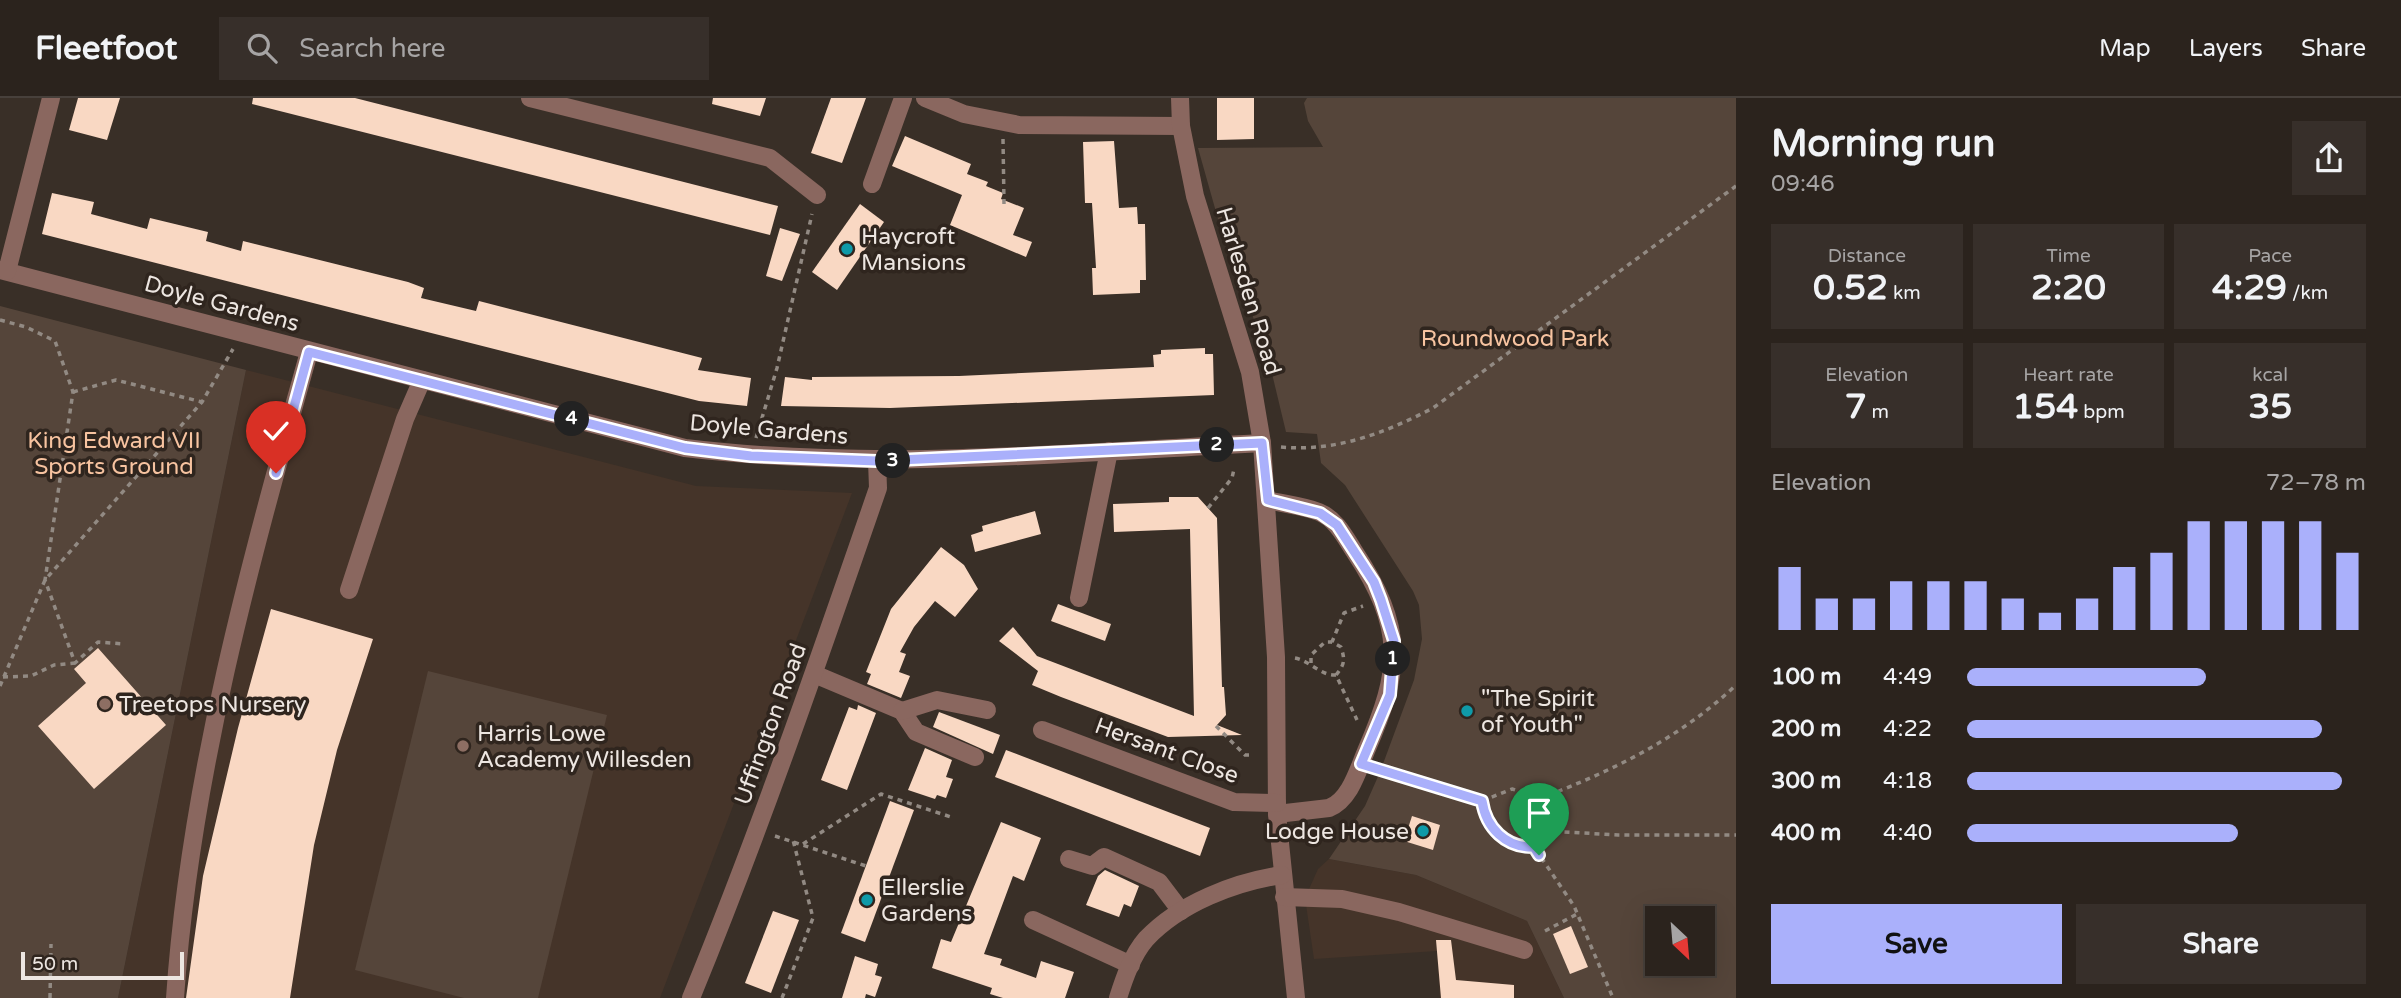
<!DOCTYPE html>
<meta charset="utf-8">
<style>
body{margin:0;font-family:"Varela Round",sans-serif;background:#372f2a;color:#f1f3f6;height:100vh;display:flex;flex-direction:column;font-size:26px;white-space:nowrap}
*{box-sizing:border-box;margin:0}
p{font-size:23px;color:#a6a4a4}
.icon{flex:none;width:38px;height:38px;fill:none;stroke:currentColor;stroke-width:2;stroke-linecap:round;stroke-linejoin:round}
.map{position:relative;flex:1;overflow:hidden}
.drawer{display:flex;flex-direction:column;background:#2b231d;width:665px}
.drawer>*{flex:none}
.needle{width:46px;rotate:154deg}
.fabs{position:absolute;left:1645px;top:808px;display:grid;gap:14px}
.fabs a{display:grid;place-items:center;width:70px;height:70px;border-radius:0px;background:#2b231d;box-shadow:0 7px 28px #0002,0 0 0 2px #47403b;font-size:35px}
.scale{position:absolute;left:21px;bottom:18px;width:163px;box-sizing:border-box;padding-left:7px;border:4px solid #ede6e1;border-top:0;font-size:19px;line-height:24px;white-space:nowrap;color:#ede6e1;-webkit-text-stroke:5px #2f251e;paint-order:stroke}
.pin{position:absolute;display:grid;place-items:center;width:60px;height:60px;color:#fff;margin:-72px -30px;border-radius:50% 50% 50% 0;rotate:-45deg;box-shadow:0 0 7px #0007}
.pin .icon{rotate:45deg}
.km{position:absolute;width:35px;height:35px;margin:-18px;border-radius:50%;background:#222;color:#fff;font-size:19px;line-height:35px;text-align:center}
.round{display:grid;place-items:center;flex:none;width:74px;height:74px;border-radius:0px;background:#372f2a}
.summary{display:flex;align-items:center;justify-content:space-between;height:119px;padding:0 35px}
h1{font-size:38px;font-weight:700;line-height:52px}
.stats{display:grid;grid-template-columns:repeat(3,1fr);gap:10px;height:119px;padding:7px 35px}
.stats div{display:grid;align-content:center;border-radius:0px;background:#372f2a;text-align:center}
.stats b{font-size:35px;font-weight:700}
.stats small{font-size:19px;font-weight:400}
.stats p{font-size:19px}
.chart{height:196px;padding:14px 35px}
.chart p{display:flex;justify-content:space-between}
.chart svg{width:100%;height:126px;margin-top:7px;stroke:#aab0fb;stroke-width:6}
.cta{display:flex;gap:14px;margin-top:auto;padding:14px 35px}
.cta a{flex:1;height:80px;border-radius:0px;background:#aab0fb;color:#111;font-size:28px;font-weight:700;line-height:80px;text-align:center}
.cta a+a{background:#372f2a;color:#f1f3f6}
ul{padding:0 35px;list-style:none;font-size:23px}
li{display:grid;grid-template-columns:112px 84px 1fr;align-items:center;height:52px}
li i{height:18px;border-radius:9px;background:#aab0fb}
header{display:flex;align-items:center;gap:42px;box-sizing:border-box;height:98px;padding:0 35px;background:#2b231d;border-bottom:2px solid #47403b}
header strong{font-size:33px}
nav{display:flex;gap:38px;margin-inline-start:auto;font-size:24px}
.search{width:490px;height:63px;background:#372f2a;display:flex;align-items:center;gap:18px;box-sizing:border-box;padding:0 24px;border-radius:0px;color:#a6a4a4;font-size:26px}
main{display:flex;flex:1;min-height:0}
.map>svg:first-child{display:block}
</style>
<header>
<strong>Fleetfoot</strong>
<div class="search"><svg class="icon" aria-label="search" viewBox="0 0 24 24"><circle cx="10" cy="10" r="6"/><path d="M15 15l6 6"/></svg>Search here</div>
<nav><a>Map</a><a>Layers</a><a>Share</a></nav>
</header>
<main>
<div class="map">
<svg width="1736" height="900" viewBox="0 0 1736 900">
<rect width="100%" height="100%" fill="#392f27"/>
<g fill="#453429">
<path d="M246,272l450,116 156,7 -192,505h-542z"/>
<path d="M1329,761l87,16 111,46 37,77h-124l-3,-47 -123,8 -9,-61 13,-29z"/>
</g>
<g fill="#55453a" fill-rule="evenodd">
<path d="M1307,0h429v900h-172l-37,-77 -111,-46 -87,-16 36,-53 15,-34 34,-92 8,-41 -3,-34 -6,-14 -68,-106 -24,-22 -4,-29 -31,-2 -17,-71 -49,-135 -22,-78 125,-1 -15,-26 -4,-18zM1657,821h46v45h-46z"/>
<path d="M0,208l246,64 -128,628h-118z"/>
<path d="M428,573l179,44 -69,283h-74l-109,-28z"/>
</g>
<g fill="#f9d8c3">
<path d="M78,0h42l-13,42 -38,-10z"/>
<path d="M253,0h102l423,108 -8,29 -518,-131z"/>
<path d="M713,0h53l-6,18 -48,-12z"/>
<path d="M831,0h35l-24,65 -31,-10z"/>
<path d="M1217,0h37v41l-37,1z"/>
<path d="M905,38l66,28 -4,10 21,8 -2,4 17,7 -2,6 23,9 -11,27 19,7 -6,15 -76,-32 12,-30 -70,-29z"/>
<path d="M1114,43l5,67 18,-1 1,17h7l1,56h-6v13l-47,2 -1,-27h4l-4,-65h-7l-2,-61z"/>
<path d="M52,95l42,9 -3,12 56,15 3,-11 58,14 -2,9 35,10 2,-10 165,41 16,6 -3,10 55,13 3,-10 223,57 -4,12 53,8 -4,28 -48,-5 -657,-167z"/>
<path d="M860,106l24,18 -47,68 -25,-18z"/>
<path d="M780,130l20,6 -18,47 -16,-5z"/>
<path d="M1205,250v6h8l1,41 -324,13 -109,-2 4,-29 27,3v-3l147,-1 195,-9 -1,-12 8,-1v-4z"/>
<path d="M1169,399h29l19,21 5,169h2l2,28 -9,10 25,10 -74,2 -107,-40 -29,-12 6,-14 -39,-30 14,-14 24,29 157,60 -4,-187 -76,3 -1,-28 56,-2z"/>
<path d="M1035,413l6,23 -66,18 -4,-17 12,-4 -1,-5z"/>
<path d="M941,449l23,18 14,24 -23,28 -20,-16 -21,26 -14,25 6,2 -7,18 11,4 -9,22 -34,-14 4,-10 -5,-2 25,-63z"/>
<path d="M1058,506l53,20 -6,17 -54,-20z"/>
<path d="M271,511l102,30 -36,111 -23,95 -24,153h-104l17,-122 35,-148z"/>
<path d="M98,550l68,77 -72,64 -56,-63 48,-43 -12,-14z"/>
<path d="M858,607l18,8 -29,77 -26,-10 28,-73 8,3z"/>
<path d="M939,614l61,23 -7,19 -60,-27z"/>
<path d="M925,650l27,12 -6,17 7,2 -7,19 -9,-3 -2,4 -27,-9z"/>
<path d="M1006,652l204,78 -10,28 -205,-79z"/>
<path d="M890,703l24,9 -49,132 -24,-9z"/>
<path d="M1412,718l28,9 -7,25 -29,-9z"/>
<path d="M1001,724l40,16 -17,43 -11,-5 -29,78 18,5 -2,6 36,13 5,-17 33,11 -9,26h-62l-13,-4 2,-6 -60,-20 9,-29 10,3z"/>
<path d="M1105,772l34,16 -8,21 -7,-3 -5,13 -33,-12 12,-29z"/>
<path d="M773,813l26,9 -28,73 -26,-10z"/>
<path d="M1571,828l17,41 -18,7 -17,-40z"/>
<path d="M1436,842h15l5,40 58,5v13h-73z"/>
<path d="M855,858l23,8 -3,11 7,2 -7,20 -9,-3 -1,4h-23z"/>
</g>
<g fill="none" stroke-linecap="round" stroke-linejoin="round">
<g stroke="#928a83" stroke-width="3.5" stroke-dasharray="5 5" stroke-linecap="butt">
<path d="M1003,41l1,65"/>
<path d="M0,222l26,7 29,14 18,51 -28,188 30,83 23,-21 27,2"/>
<path d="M73,294l43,-12 86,22"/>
<path d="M756,340l21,-70 35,-154"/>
<path d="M1281,349c55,5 104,-14 152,-39l303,-222"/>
<path d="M1208,410l24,-30 2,-9"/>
<path d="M1295,560c15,3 26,18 41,17l21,45"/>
<path d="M1311,565v-8l14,-13h7"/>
<path d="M1336,577c9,-11 9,-15 5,-28l-9,-5 12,-29 19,-7"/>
<path d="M3,579l28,-1 23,-11 21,-2"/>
<path d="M0,588l45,-106 157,-178 31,-53"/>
<path d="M1216,628l29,29h8"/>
<path d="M1377,672l105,31 30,-12 29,9c71,-27 138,-59 195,-113"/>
<path d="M1541,700l7,16 1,17 69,4h118"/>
<path d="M1482,703c4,28 23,47 52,46l40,59 39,92"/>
<path d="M775,738l91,30"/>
<path d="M803,746l78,-50 70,23"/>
<path d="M1534,749l15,-16"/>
<path d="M1545,833l32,-17"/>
<path d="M50,900l1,-54"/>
<path d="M782,900l31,-80 -20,-78"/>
</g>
<g stroke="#8a675f" stroke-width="18">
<path d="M530,0l240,60 47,37"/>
<path d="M925,0l39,16 55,11 162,1"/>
<path d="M1180,0l1,28 14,70 55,176 12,71 14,214 1,157 19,184"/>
<path d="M872,86l31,-86"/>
<path d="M0,172l685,178c192,23 385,5 577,-5"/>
<path d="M7,173l44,-173"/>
<path d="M1267,402c17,4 37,6 52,12 17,7 26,25 35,39 51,77 48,118 12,200 -8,19 -16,49 -37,57l-52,6"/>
<path d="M349,492l56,-171 17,-39"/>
<path d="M1079,500l30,-147"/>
<path d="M814,576l88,37 14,21 59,25"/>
<path d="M902,613l35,-11 50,10"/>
<path d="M1042,632l192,72 43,1"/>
<path d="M1069,761l23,7 12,-9 55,25 22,29"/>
<path d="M1284,799l58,2 57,13 125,38"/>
<path d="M1033,822l98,45"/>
<path d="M175,900c15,-220 75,-435 134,-646"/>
<path d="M691,900c69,-168 128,-339 187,-510l-1,-27"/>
<path d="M1118,900c6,-19 14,-43 28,-59 34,-36 89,-57 136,-64"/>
</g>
</g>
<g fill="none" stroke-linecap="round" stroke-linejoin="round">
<g stroke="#fff" stroke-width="14">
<path id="route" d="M276,375l33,-121 376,96 66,8 126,5 385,-18 6,57 52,13 17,12 37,57 7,18 13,41 -4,54 -29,69 121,37c4,27 24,47 52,46l5,8"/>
</g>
<use href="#route" stroke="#aab0fb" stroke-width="9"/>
</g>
<g fill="#0f9aa8" stroke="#2f251e" stroke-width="2.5">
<circle cx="847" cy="151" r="7"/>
<circle cx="1467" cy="613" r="7"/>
<circle cx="1423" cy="733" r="7"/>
<circle cx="867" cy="802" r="7"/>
</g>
<g fill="#8d6e63" stroke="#2f251e" stroke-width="2.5">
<circle cx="105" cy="606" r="7"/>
<circle cx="463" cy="648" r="7"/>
</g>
<g text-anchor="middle" stroke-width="7" stroke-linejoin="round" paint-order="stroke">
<g font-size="23" fill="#ede6e1" stroke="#2f251e" text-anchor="start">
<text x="861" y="146">Haycroft<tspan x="861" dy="26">Mansions</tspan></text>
<text x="1481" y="608">"The Spirit<tspan x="1481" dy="26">of Youth"</tspan></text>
<text x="119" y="614">Treetops Nursery</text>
<text x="477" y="643">Harris Lowe<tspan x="477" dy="26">Academy Willesden</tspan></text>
<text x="1409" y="741" text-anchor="end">Lodge House</text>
<text x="881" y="797">Ellerslie<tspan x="881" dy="26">Gardens</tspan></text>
</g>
<g font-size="23" fill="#ede6e1" stroke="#2f251e">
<text transform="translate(1249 193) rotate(73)" y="8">Harlesden Road</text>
<text transform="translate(222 205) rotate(15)" y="8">Doyle Gardens</text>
<text transform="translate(769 331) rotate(5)" y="8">Doyle Gardens</text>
<text transform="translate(770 626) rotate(-70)" y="8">Uffington Road</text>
<text transform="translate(1167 652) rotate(20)" y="8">Hersant Close</text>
</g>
<g font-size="23" fill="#f7c3a0" stroke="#2f251e">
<text x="1515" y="248">Roundwood Park</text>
<text x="114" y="350">King Edward VII<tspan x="114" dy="26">Sports Ground</tspan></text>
</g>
</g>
</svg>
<div class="fabs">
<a><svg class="needle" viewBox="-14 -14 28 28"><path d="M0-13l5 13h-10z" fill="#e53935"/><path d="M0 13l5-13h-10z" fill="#a6a4a4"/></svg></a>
</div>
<div class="scale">50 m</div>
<div class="pin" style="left:1539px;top:757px;background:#1e9e55"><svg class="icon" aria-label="arrive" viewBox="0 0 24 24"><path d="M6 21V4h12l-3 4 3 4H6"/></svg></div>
<div class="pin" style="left:276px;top:375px;background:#d93025"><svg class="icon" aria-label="check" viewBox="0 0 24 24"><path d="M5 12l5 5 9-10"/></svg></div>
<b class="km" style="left:1393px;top:561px">1</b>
<b class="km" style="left:1217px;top:347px">2</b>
<b class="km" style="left:893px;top:363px">3</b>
<b class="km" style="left:572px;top:321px">4</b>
</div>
<section class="drawer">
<div class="summary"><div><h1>Morning run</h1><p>09:46</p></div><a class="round"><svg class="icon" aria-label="share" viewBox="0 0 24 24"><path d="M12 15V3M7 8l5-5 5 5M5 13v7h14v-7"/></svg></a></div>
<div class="stats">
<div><p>Distance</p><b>0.52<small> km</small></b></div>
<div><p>Time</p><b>2:20</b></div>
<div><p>Pace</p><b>4:29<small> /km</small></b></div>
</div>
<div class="stats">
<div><p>Elevation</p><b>7<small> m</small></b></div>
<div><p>Heart rate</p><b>154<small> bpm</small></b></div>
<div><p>kcal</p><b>35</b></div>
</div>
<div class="chart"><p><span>Elevation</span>72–78 m</p>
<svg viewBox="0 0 160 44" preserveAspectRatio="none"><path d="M5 44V22M15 44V33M25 44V33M35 44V27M45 44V27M55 44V27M65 44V33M75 44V38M85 44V33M95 44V22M105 44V17M115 44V6M125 44V6M135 44V6M145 44V6M155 44V17"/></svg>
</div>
<ul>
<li><b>100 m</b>4:49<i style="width:60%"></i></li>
<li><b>200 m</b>4:22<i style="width:89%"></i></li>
<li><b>300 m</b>4:18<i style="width:94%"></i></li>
<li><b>400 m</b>4:40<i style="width:68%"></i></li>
</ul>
<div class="cta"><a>Save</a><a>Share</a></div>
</section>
</main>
